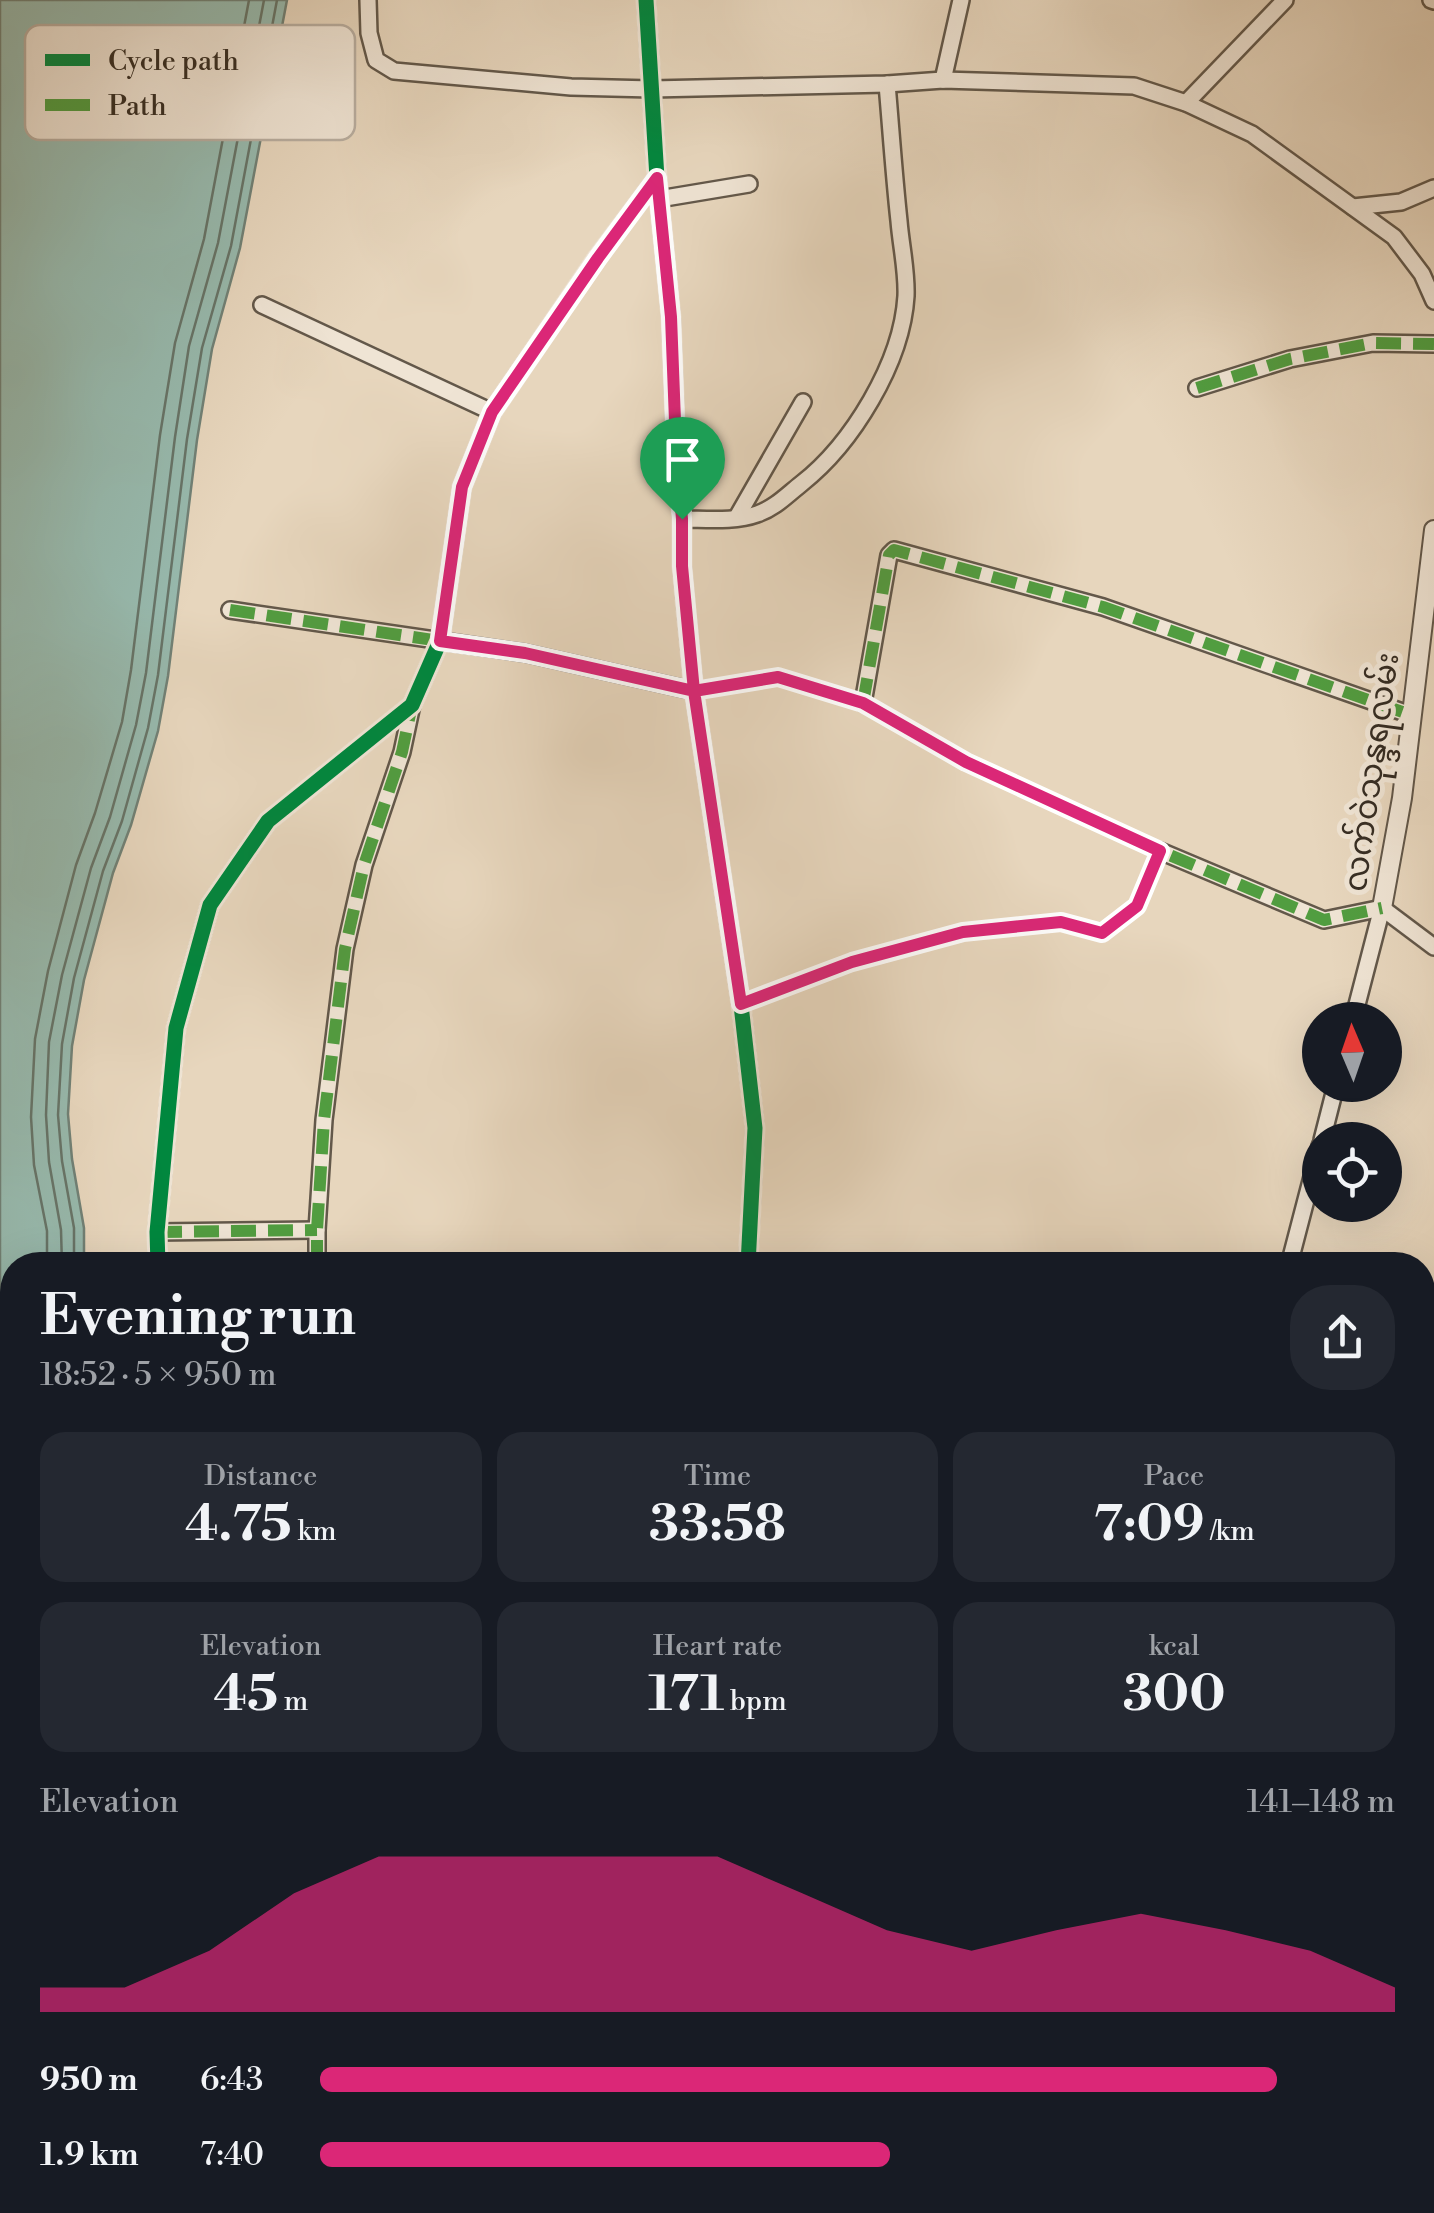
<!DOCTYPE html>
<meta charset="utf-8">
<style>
body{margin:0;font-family:"Libre Bodoni","Noto Sans Myanmar",serif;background:#242831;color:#f1f3f6;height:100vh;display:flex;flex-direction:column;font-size:38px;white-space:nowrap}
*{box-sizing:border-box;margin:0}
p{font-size:32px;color:#9ea1a6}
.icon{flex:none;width:55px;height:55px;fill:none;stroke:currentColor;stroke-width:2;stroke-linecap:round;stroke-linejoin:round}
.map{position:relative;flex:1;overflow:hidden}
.panel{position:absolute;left:0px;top:1252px;width:1435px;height:962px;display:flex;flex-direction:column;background:#171b24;border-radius:40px 40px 0 0;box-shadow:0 10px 40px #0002}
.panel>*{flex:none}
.needle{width:65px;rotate:358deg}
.fabs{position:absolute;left:1302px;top:1002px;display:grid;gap:20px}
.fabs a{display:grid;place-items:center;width:100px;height:100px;border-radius:50%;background:#171b24;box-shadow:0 10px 40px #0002;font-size:50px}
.pin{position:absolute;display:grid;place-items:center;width:85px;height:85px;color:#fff;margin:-102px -42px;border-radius:50% 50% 50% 0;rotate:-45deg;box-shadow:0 0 10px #0007}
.pin .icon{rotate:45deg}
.round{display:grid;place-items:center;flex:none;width:105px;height:105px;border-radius:40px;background:#242831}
.headline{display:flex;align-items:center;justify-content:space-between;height:170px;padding:0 40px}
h1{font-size:55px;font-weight:700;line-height:75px}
.figures{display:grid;grid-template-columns:repeat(3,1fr);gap:15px;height:170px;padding:10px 40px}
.figures div{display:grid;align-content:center;border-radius:25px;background:#242831;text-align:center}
.figures b{font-size:50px;font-weight:700}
.figures small{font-size:28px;font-weight:400}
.figures p{font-size:28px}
.chart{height:280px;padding:20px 40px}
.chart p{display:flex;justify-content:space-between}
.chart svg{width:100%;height:180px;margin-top:10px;fill:#db2777;opacity:.7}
ul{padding:0 40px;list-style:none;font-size:32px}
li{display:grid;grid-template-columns:160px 120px 1fr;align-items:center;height:75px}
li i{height:25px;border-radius:12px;background:#db2777}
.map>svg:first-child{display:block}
</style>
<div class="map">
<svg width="1434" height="2213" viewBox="0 0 1434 2213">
<rect width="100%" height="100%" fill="#e7d6bd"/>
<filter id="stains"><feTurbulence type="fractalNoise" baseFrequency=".002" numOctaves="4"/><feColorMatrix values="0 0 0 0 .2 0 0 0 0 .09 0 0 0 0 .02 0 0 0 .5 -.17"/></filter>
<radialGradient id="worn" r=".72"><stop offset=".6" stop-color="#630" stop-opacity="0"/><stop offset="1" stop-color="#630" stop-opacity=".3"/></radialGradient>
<path fill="#97b9ad" stroke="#718176" stroke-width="2.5" d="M0,0h287l-47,248 -28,101 -15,91 -29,236 -10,55 -27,94 -18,48 -29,107 -12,66 -4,68 4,45 12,69v37h-72v937l39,1v10h-51z"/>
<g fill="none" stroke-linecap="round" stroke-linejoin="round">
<g stroke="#677468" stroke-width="2.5">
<path d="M47,1265v-34l-13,-66 -3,-48 4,-78 13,-68 28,-106 19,-52 27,-91 9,-52 29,-235 15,-92 29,-104 45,-239"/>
<path d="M62,1265l-1,-35 -12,-68 -3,-47 3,-73 13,-67 29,-107 19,-51 26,-92 10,-52 29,-236 14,-91 29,-103 46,-243"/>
<path d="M74,1265v-37l-12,-67 -4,-46 4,-71 12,-66 29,-107 19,-50 26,-93 10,-53 29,-236 15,-91 29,-102 46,-246"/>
</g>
</g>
<g fill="#d88b76" stroke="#372e24" stroke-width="2.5">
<path d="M609,2202h41l-7,11h-31l-7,-4z"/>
<path d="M653,2202h48v1l-7,10h-48z"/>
<path d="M705,2202h48l-6,11h-49z"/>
</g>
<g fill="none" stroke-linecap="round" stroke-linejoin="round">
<g stroke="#63584a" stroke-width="16">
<path id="pedestrian" d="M694,691l84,-14 85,26 104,59 193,89 -23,55 -34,27 -42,-11 -98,10 -111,30 -111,43"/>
</g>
<g stroke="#63584a" stroke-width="20">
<g id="minor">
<path d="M368,0l1,33 7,27 18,11 177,16 81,2 235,-5 56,-4 191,6 52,17 66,31 142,103 28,37 12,27"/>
<path d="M646,0l11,178 14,139 5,130 6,72v47l4,45 8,80 47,314 14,123 -7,137"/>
<path d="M1431,0l3,1"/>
<path d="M943,80l18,-80"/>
<path d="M1186,103l99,-103"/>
<path d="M659,199l90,-15"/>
<path d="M1353,207l48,-5 33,-14"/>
<path d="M262,305l230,107"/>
<path d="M1197,388l93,-29 83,-16 61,1"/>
<path d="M737,517l66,-115"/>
<path d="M682,519c24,0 53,3 75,-5 18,-6 30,-19 44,-30 51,-40 101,-121 105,-188 1,-25 -5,-50 -7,-75 -5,-46 -8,-91 -12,-137"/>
<path d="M230,610l295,43 169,38"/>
<path d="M863,703l26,-148 5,-5 209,57 308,108"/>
<path d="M1160,851l164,69 58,-12"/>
<path d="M1382,908l52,39"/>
<path d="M1353,1020l29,-112"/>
<path d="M1322,1140l14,-55"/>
<path d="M157,1232l160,-2"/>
<path d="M158,1265l-1,-33 19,-204 34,-123 58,-84 144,-116 28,-64 22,-154 30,-75 105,-154 60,-80"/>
<path d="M317,1265v-35l7,-110 21,-171 19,-84 38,-113 10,-47"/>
<path d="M1289,1265l31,-119"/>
<path d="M1422,1675l12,-1"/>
<path d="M133,2202l4,11"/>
<path d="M571,2202l13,11"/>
<path d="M958,2202l6,11"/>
<path d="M1312,2202l27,11"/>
<path d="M1059,2213l23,-11"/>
<path d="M1102,2213l5,-11"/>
</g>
</g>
<g stroke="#63584a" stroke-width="22">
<g id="tertiary">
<path d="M1382,908l20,-110 32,-268"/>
<path d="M1422,1396h12"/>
</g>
</g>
<use href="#pedestrian" stroke="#efe4d4" stroke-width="11"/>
<use href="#minor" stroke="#efe4d4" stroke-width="15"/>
<use href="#tertiary" stroke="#efe4d4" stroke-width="18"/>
<g stroke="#519d40" stroke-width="12" stroke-dasharray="25 12" stroke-linecap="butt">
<path d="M1197,388l93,-29 83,-16 61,1"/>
<path d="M230,610l210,31 -3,7"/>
<path d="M694,691l84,-14 85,26 104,59 193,89 164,69 58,-12"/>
<path d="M863,703l26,-148 5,-5 209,57 308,108"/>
<path d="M741,1005l111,-43 111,-30 98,-10 42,11 34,-27 23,-55"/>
<path d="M157,1232l160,-2"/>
<path d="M317,1265v-35l7,-110 21,-171 19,-84 38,-113 10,-47"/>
<path d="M1422,1675l12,-1"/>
<path d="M571,2202l13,11"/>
<path d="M958,2202l6,11"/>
<path d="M1312,2202l27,11"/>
</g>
<g stroke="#efe4d4" stroke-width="21">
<g id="cycleway">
<path d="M646,0l11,178 14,139 5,130 6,72v47l4,45 8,80 47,314 14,123 -7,137"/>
<path d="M158,1265l-1,-33 19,-204 34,-123 58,-84 144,-116 28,-64 22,-154 30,-75 105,-154 60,-80"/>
</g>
</g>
<use href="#cycleway" stroke="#00873e" stroke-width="15"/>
</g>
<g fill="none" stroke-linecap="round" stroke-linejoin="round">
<g stroke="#fff" stroke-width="20">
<path id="route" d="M682,519l-6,-72 -5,-130 -14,-139 -59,80 -106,154 -30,75 -22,154 85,12 169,38 84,-14 85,26 103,59 194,89 -23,55 -35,27 -41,-11 -98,10 -111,30 -111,42 -47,-313 -12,-125v-47"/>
</g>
<use href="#route" stroke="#db2777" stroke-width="12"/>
</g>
<g text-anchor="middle" stroke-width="10" stroke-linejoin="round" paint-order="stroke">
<g font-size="32" fill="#372e24" stroke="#efe4d4">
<text transform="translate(1371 772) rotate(-82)" y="11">လက်ဝဲသုန္ဒရလမ်း</text>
</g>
</g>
<rect x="25" y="25" width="330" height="115" rx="15" fill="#efe4d4" stroke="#b8ad9f" stroke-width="2.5"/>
<rect x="45" y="54" width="45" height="12" fill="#00873e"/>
<rect x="45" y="99" width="45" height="12" fill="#519d40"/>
<g font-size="28" fill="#372e24">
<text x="108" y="70">Cycle path</text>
<text x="108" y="115">Path</text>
</g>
<rect width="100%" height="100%" filter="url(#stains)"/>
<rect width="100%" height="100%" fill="url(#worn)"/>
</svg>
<div class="fabs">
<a><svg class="needle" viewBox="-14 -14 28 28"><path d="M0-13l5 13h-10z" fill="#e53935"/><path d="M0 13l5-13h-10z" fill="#9ea1a6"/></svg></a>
<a><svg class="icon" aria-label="locate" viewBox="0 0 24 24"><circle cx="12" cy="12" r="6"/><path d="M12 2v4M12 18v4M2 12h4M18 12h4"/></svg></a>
</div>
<div class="pin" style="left:682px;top:519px;background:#1e9e55"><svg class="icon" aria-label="arrive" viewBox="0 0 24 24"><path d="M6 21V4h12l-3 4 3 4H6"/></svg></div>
<section class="panel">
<div class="headline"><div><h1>Evening run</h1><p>18:52 · 5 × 950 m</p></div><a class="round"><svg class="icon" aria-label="share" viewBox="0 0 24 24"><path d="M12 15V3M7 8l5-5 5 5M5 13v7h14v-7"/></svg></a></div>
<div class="figures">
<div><p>Distance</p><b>4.75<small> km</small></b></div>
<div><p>Time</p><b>33:58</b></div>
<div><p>Pace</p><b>7:09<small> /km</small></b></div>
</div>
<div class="figures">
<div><p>Elevation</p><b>45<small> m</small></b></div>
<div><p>Heart rate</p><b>171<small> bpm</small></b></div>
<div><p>kcal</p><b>300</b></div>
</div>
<div class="chart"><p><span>Elevation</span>141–148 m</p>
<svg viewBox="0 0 160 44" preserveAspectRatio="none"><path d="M0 44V38L10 38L20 29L30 15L40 6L50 6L60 6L70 6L80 6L90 15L100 24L110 29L120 24L130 20L140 24L150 29L160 38V44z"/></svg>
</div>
<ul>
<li><b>950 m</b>6:43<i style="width:89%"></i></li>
<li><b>1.9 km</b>7:40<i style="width:53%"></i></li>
</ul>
</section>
</div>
